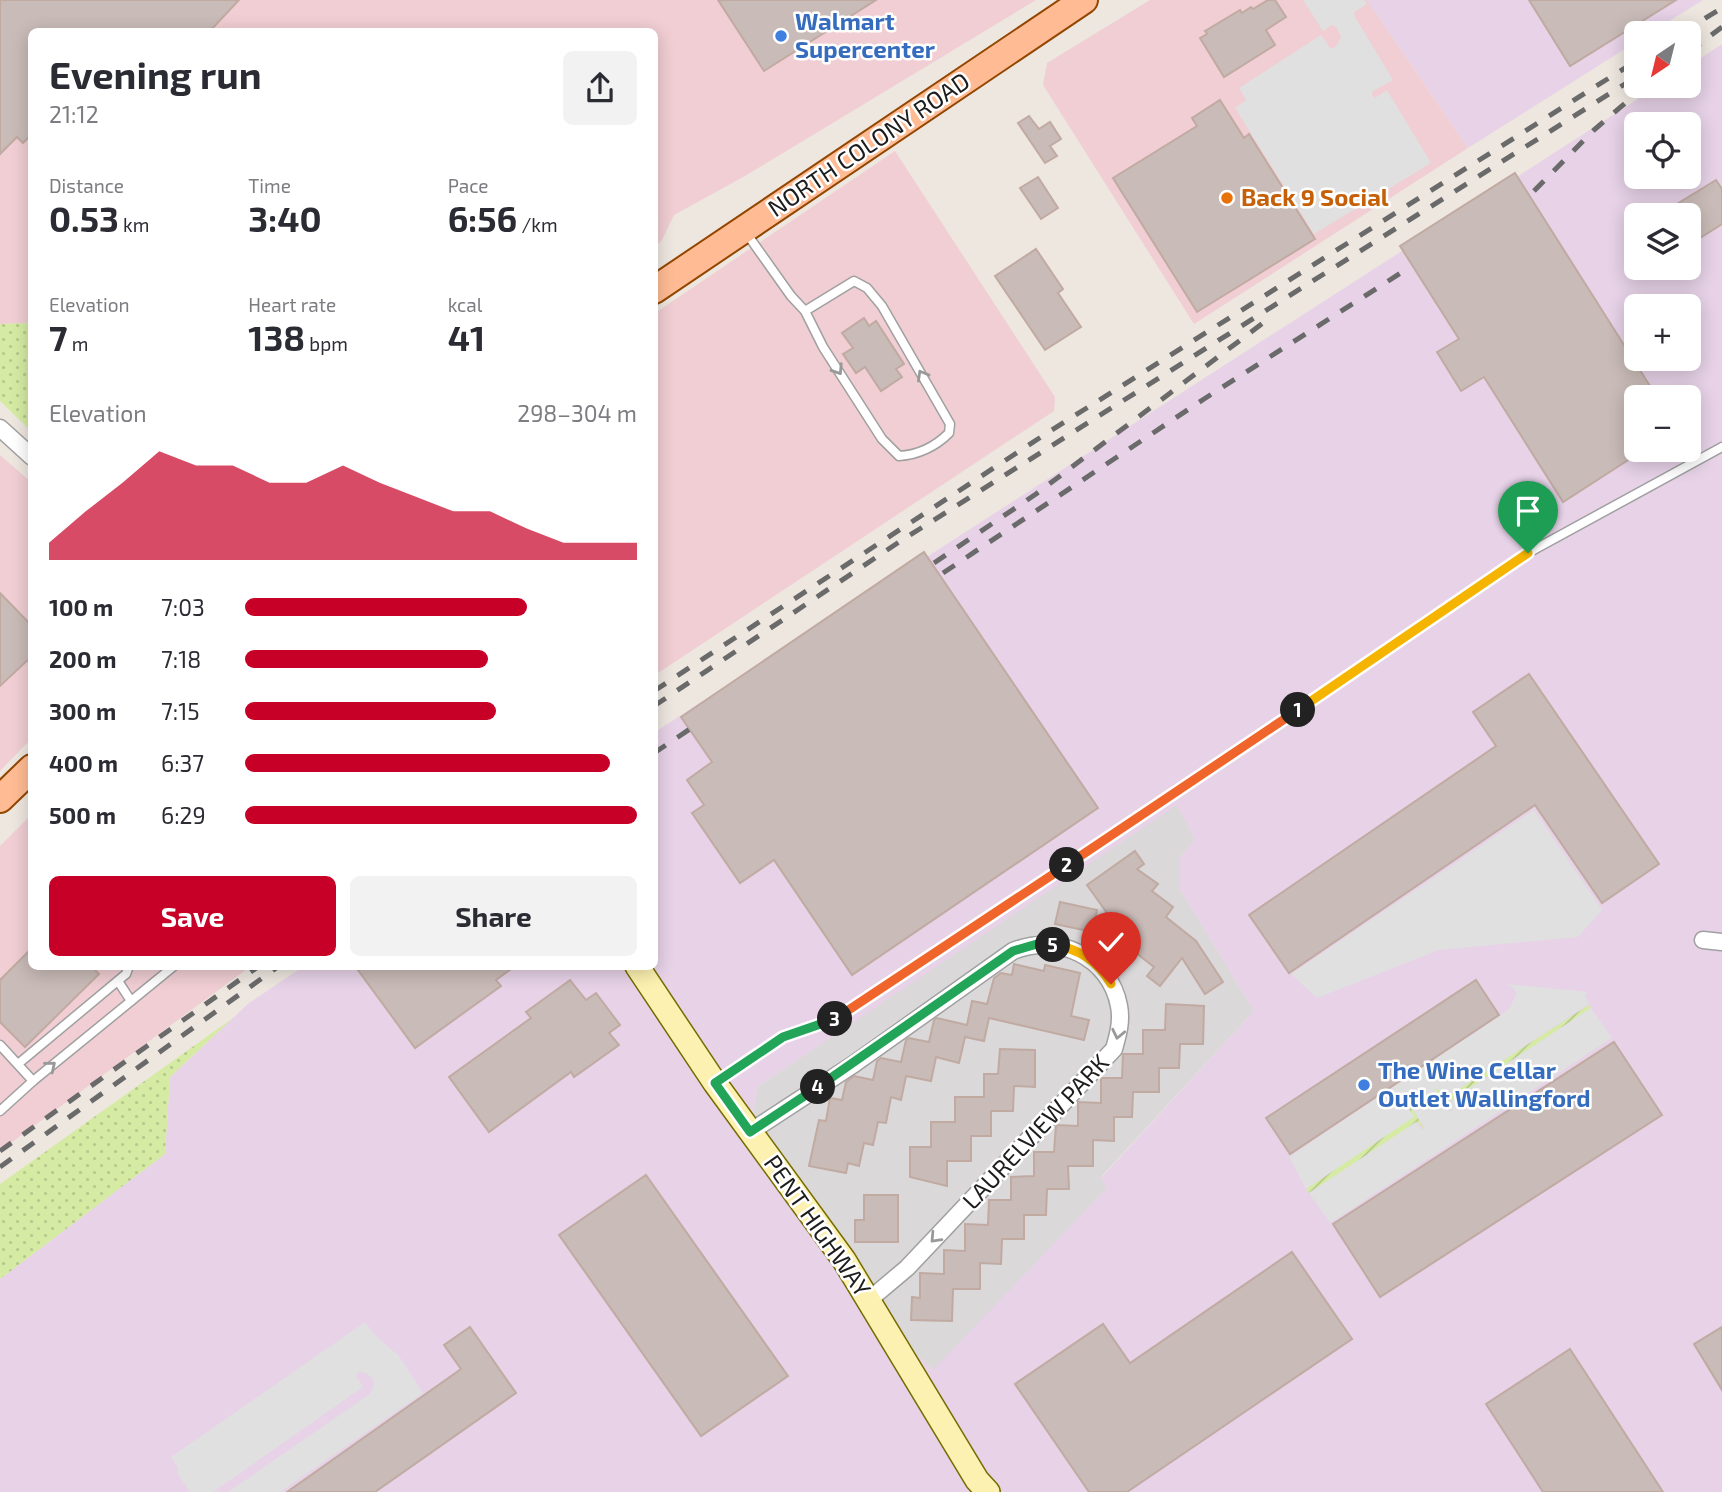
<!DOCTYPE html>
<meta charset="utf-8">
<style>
body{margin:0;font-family:"Exo 2",sans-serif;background:#f2f2f3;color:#2b2b33;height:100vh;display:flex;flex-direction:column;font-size:26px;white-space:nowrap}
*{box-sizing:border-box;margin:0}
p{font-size:23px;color:#7c7c81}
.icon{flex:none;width:38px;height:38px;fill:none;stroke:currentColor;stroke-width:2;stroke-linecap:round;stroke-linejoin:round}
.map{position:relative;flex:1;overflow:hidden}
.drawer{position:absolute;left:28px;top:28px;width:630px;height:942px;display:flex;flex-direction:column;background:#fff;border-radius:10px;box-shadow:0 4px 18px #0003}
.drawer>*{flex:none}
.needle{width:46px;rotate:215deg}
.buttons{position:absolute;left:1624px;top:21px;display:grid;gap:14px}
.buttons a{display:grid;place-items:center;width:77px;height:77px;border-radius:10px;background:#fff;box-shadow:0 4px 18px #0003;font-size:35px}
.pin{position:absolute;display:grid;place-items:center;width:60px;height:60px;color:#fff;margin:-72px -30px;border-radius:50% 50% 50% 0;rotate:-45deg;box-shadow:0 0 7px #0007}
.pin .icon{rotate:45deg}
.km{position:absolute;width:35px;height:35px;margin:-18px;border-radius:50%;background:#222;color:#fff;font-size:19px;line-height:35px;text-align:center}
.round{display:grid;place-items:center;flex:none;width:74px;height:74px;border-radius:10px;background:#f2f2f3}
.head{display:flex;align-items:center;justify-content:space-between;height:119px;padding:0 21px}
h1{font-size:38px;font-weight:700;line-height:52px}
.stats{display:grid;grid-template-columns:repeat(3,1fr);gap:10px;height:119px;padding:7px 21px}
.stats div{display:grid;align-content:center}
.stats b{font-size:35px;font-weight:700}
.stats small{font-size:19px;font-weight:400}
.stats p{font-size:19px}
.chart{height:196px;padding:14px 21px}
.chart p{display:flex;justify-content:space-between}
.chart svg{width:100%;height:126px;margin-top:7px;fill:#c70027;opacity:.7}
.button{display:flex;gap:14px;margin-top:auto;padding:14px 21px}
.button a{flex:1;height:80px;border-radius:10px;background:#c70027;color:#fff;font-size:28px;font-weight:700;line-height:80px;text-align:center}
.button a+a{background:#f2f2f3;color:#2b2b33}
ul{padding:0 21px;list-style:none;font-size:23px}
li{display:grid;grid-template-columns:112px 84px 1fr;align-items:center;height:52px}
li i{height:18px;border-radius:9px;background:#c70027}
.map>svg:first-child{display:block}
</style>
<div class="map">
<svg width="1722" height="1492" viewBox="0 0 1722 1492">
<defs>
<pattern id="grass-dots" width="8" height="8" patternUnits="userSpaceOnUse" patternTransform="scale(1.75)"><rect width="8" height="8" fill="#d5eba3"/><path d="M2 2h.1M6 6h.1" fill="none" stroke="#b6c98c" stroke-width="1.8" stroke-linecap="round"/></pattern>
<pattern id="garden-furrows" width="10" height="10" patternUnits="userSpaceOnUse" patternTransform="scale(1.75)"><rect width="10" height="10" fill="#d5eba3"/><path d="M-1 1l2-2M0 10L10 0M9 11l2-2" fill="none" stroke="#b6c98c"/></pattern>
</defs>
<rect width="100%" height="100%" fill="#eee7e0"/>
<path fill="#dad8d9" d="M1177,804l18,35 -15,19v31l74,122 -153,166 6,11 -173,183 -21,-20 -52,-80 -108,-156 4,-28z"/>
<g fill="#f0ced3">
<path d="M0,0h1036l-291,176 -71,39 -12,25 -7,7 -1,-215h-622l-1,291 -31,1z"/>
<path d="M1150,0h217l101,148 -274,176 -151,-239 4,-22z"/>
<path d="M895,151l160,246 -1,14 -399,264v-362z"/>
<path d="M0,455l32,28 -1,256 -31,32z"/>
<path d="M31,815l1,151h219l-251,185v-305z"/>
</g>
<g fill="#e7d2e7" fill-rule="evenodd">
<path d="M1367,0h336l-53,33h-14v9l-168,106z"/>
<path d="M1722,44v1448h-1722v-213l165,-125 5,-77 79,-74 55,-37h350l1,-234 1003,-646h31v-20zM1636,124h53v53h-53zM1636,215h53v53h-53zM1636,306h53v53h-53zM1636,397h53v53h-53zM1177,805l18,34 -15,19v31l74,122 -153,167 6,10 -174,182 -20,-19 -52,-80 -108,-156 4,-28z"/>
</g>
<g fill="url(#grass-dots)">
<path d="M31,323h1l-1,108 -31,-30v-77z"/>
<path d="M233,1018l-63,59 -5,77 -165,125v-95z"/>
</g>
<g fill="url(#garden-furrows)">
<path d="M1589,1005l2,3 -144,95 4,9 -16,-22 3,-1 6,9z"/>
<path d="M1410,1105l15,25 -8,-8 -108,71 -3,-4 107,-72 -5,-9z"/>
</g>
<g fill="#e0e0e0">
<path d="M1303,0h61l3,4 -13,8 1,5 38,63 -20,11 -1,4 3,3 12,-8 44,73 -117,71 -79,-126 11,-8 -7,-12 82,-53 9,13 6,-1 5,-10 -4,-9 -5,-3 -9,6z"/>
<path d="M1534,810l68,100 -24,27 -139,13 -122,48 -26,-24z"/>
<path d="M1507,984l81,8 -3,4 4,8 -145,95 -6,-10h-3l15,23 2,-1 -5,-8 144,-95 21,30 -282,185 -21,-30 107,-71 6,8 3,-2 -16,-23 -1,3 6,9 -108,72 -17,-32 220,-148 7,-14 -1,-5z"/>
<path d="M365,1322l10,13 24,21 24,37 -143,99h-52l142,-98 4,-9 -1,-6 -7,-6 -7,-1 -3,4 7,11 -150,105h-23l-13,-19 1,-5 -7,-11z"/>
</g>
<g fill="#c9bbb7" stroke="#c0aaa2" stroke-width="2">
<path d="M0,0h239l-30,32h-177v102l-9,9 -6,-6 -17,17z"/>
<path d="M718,0h158l-112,71z"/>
<path d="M1268,0h7l11,17 -20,13 9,15 -51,32 -24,-39 7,-4 -2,-3 35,-21 2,3 9,-6 2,2z"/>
<path d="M1529,0h147l-106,66z"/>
<path d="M1220,100l24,38 5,-4 66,105 -118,73 -84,-134 84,-52 -5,-8z"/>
<path d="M1029,116l10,13 11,-7 11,17 -11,7 7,10 -12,7 -27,-40z"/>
<path d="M1515,173l142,224h-21v58l-73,47 -79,-125 -23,14 -24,-39 22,-13 -59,-93z"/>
<path d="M1038,177l20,31 -17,11 -21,-31z"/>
<path d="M1716,180l6,9v35l-33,21v-30h-30z"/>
<path d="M1036,249l27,40 -5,4 23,34 -36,23 -50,-74z"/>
<path d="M864,318l5,8 7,-5 28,43 -8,5 6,8 -21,14 -16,-24 -9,6 -13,-19 10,-6 -11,-15z"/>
<path d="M924,552l174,256 -246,167 -78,-115 -34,23 -48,-70 12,-8 -17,-25 25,-18 -31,-45z"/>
<path d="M0,593l32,33v30l-32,30z"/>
<path d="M1529,674l130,190 -57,39 -67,-98 -246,168 -40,-58 247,-169 -23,-34z"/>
<path d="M1135,851l9,13 -7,5 21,15 -6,7 21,16 -7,10 30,24 27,41 -18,12 -23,-36 -22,28 -13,-10 7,-9 -28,-22 6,-7 -15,-11 -30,-42z"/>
<path d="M1060,902l37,8 -4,22 -38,-8z"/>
<path d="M32,948v18h59l8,8 -74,73 -25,-25v-42z"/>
<path d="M1014,964l30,7 1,-6 35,8 -9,43 18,4 -5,20 -95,-22 -5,23 -19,-4 -6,26 -23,-6 -5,24 -25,-5 -5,24 -10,-3 -5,26 -8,-1 -5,23 -9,-2 -5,23 -11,-3 -2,10 -37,-7 10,-46 7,1 4,-23 12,2 4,-18 8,-6 19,4 4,-19 4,-3 20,4 5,-22 3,-2 20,4 5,-22 3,-2 30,7 5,-24 15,3 7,-26 7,-5 11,2z"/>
<path d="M355,966h160l-19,14 5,6 -86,62z"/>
<path d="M570,980l16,20 10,-7 24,32 -11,8 10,12 -45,32 -3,-5 -82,60 -40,-55 82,-59 -5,-6z"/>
<path d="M1476,980l23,35 -209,139 -24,-36z"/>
<path d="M1166,1004l38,2 -1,38h-23l-1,24h-20v24h-26l-1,25h-18v24l-21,-1v26h-25l1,23h-22l-1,26h-22v24h-22l-1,25 -21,-1v26h-27l-1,32 -41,-1 1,-23 8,1v-25l24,1v-24l21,1v-27l23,1 1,-25h22v-23l23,-1v-24h20l2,-27 22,1v-24l23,1v-25h21l1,-24h20v-24h22z"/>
<path d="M1614,1042l48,73 -282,182 -47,-73z"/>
<path d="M1000,1049l35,1v37l-21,-1 -1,25h-22v25h-20v25h-24v25l-37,-9v-30h21v-25h24v-25h29v-23h14z"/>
<path d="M646,1175l142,201 -87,60 -142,-201z"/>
<path d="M864,1195h34v47h-43v-22h9z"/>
<path d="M1292,1252l60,87 -225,153h-38l-74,-108 88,-60 27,39z"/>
<path d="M470,1327l46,66 -141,99h-88l174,-123 -17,-24z"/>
<path d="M1722,1327v63l-28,-46z"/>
<path d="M1570,1349l93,143h-120l-57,-88z"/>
</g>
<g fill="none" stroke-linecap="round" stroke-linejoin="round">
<g stroke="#a0a0a0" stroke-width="11">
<g id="lane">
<path d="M747,234l44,62 14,15 18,36 59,92 17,17c19,-1 37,-10 50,-23l1,-9 -68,-118 -15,-18 -13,-7 -49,30"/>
<path d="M118,981l13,20"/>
<path d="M0,1045l33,36"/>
<path d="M18,1064l108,-90 3,-8"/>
<path d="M717,1081l66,-44 54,-19 431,-288 260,-177 194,-106"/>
<path d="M0,1111l33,-30 141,-115"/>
</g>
</g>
<g stroke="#a0a0a0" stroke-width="19">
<g id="street">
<path d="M0,428l32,29"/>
<path d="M1703,940l19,2"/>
<path d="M750,1132l104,-68 159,-113c45,-18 97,6 106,55 3,15 -1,29 -5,43l-207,219 -38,32"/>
</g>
</g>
<g stroke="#756b00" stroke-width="26">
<path id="secondary" d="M637,966l78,117 129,177 133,220 11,12"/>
</g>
<g stroke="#934600" stroke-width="30">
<g id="primary">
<path d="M654,290l430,-290"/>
<path d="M0,799l32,-31"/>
</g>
</g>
<use href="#lane" stroke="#fff" stroke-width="8"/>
<use href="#street" stroke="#fff" stroke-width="16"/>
<use href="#secondary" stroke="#fcf1b0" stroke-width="23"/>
<use href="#primary" stroke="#ffbc94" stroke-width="26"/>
<g stroke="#6a6a6a" stroke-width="5" stroke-dasharray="14 14" stroke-linecap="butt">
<path d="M1681,33l41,-25"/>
<path d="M1689,52l33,-25"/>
<path d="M1534,191l60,-61 51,-44"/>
<path d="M934,563l102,-69 235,-177"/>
<path d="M943,573l261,-174 203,-130"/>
<path d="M654,691l390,-256 592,-374"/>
<path d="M654,706l245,-164 737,-465"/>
<path d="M654,753l36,-24"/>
<path d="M0,1151l259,-185"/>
<path d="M0,1167l279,-201"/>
</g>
</g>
<defs><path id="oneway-chevron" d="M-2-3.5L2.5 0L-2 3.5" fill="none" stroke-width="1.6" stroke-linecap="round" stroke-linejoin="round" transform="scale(1.75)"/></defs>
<g stroke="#999">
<use href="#oneway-chevron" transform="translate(838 370) rotate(57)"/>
<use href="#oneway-chevron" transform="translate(922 375) rotate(-120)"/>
<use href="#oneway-chevron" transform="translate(1118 1034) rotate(102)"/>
<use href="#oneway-chevron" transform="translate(51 1066) rotate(-39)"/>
<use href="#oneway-chevron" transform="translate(935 1238) rotate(133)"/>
</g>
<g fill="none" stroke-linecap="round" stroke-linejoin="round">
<g stroke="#fff" stroke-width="14">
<path id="split-1" d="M1298,710l230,-157"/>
</g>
<g stroke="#fff" stroke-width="14">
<path id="split-2" d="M1067,865l231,-155"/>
</g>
<g stroke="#fff" stroke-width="14">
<path id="split-3" d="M835,1019l232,-154"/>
</g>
<g stroke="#fff" stroke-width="14">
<path id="split-4" d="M818,1087l-68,45 -35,-49 68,-46 52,-18"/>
</g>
<g stroke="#fff" stroke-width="14">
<path id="split-5" d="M818,1087l195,-136 24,-7 16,1"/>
</g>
<g stroke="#fff" stroke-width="14">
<path id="split-6" d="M1053,945c25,3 45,17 58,39"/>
</g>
<use href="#split-1" stroke="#f5b400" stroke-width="9"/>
<use href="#split-2" stroke="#f0652b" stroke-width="9"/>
<use href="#split-3" stroke="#f0652b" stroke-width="9"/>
<use href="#split-4" stroke="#22a559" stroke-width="9"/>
<use href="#split-5" stroke="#22a559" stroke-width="9"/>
<use href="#split-6" stroke="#f5b400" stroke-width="9"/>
</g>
<g fill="#3f7fe0" stroke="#fff" stroke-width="2.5">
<circle cx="781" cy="36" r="7"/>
<circle cx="1364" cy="1085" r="7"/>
</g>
<circle fill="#e8710a" stroke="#fff" stroke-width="2.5" cx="1227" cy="198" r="7"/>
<g text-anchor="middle" stroke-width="5" stroke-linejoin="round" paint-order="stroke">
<g font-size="24" font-weight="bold" fill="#366cbe" stroke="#fff" text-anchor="start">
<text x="795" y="30">Walmart<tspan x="795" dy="28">Supercenter</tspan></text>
<text x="1378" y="1079">The Wine Cellar<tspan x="1378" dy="28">Outlet Wallingford</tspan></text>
</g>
<g font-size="24" fill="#1c1c1c" stroke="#fff">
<text transform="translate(869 145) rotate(-34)" y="8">NORTH COLONY ROAD</text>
<text transform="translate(1036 1132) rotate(-47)" y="8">LAURELVIEW PARK</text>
<text transform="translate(817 1226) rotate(55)" y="8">PENT HIGHWAY</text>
</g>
<g font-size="24" font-weight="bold" fill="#c56008" stroke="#fff" text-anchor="start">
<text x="1241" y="206">Back 9 Social</text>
</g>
</g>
</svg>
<div class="buttons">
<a><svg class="needle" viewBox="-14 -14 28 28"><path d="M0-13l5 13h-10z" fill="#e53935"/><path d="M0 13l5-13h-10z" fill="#7c7c81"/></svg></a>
<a><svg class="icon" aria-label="locate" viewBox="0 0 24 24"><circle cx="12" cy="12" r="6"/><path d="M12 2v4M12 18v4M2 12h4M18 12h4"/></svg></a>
<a><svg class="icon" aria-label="layers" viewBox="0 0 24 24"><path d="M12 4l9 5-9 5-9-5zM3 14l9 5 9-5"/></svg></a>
<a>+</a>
<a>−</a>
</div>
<div class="pin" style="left:1528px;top:553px;background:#1e9e55"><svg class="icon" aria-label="arrive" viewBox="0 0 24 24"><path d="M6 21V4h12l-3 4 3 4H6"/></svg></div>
<div class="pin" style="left:1111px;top:984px;background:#d93025"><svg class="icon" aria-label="check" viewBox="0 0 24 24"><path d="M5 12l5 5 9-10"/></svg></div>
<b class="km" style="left:1298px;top:710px">1</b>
<b class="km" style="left:1067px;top:865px">2</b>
<b class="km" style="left:835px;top:1019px">3</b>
<b class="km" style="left:818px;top:1087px">4</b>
<b class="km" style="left:1053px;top:945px">5</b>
<section class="drawer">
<div class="head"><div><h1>Evening run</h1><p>21:12</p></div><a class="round"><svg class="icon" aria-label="share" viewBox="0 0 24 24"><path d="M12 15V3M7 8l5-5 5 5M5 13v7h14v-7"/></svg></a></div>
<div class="stats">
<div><p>Distance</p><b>0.53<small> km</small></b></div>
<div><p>Time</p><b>3:40</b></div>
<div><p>Pace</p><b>6:56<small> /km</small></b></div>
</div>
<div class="stats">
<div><p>Elevation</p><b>7<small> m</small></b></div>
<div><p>Heart rate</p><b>138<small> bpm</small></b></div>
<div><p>kcal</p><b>41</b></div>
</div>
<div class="chart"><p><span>Elevation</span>298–304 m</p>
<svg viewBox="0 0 160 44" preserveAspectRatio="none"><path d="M0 44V38L10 27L20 17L30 6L40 11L50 11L60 17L70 17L80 11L90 17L100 22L110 27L120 27L130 33L140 38L150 38L160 38V44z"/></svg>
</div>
<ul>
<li><b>100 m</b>7:03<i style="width:72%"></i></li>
<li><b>200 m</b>7:18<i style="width:62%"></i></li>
<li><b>300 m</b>7:15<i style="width:64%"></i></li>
<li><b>400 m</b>6:37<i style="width:93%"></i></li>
<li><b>500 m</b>6:29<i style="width:100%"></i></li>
</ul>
<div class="button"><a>Save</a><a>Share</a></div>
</section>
</div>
